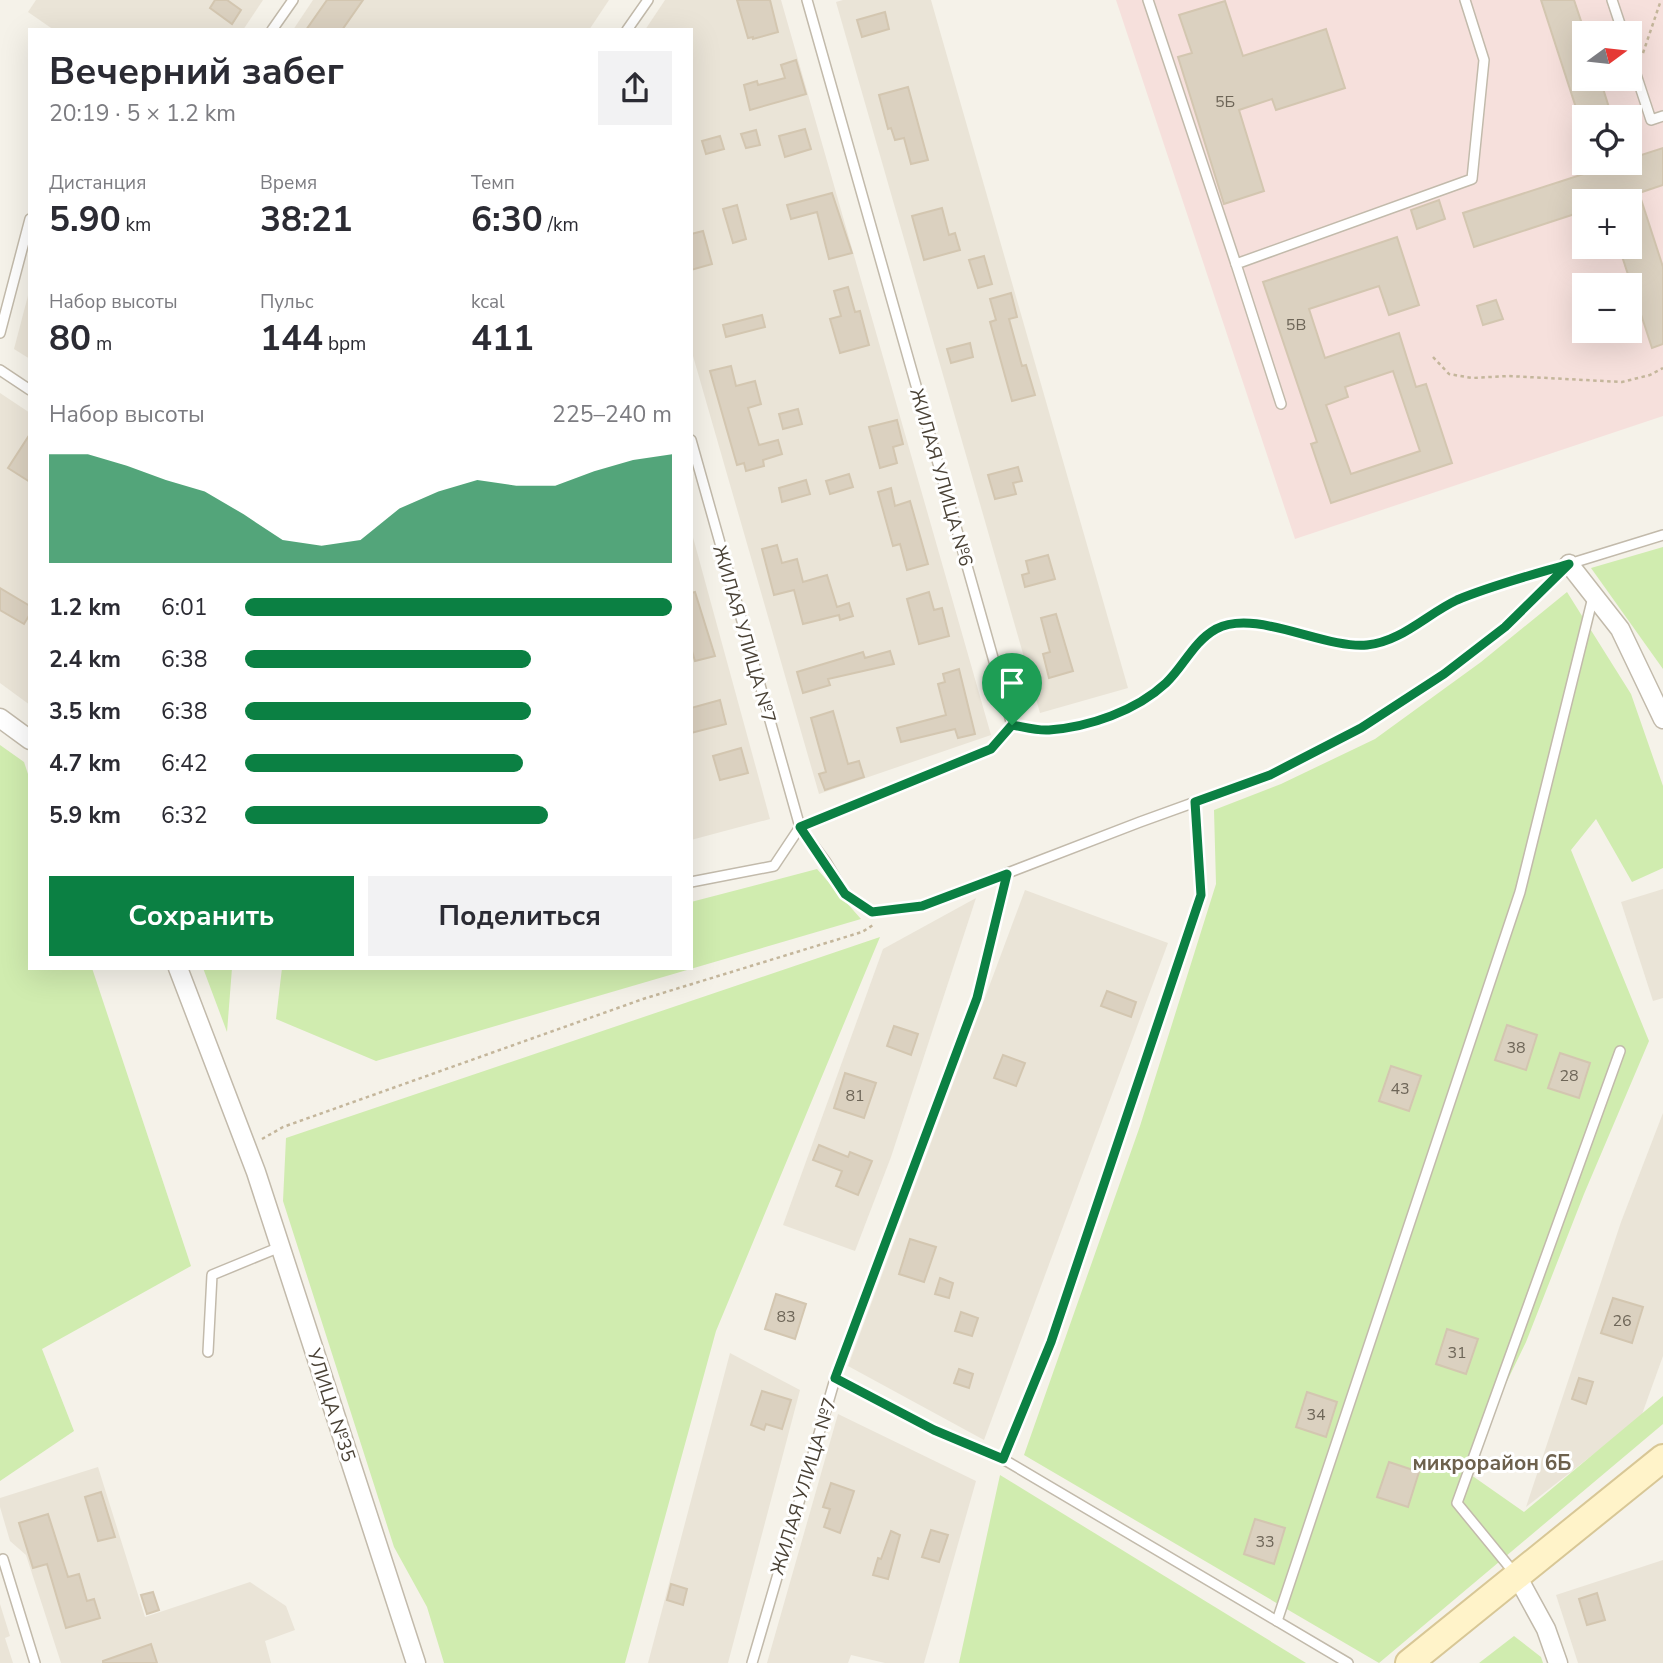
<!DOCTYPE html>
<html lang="ru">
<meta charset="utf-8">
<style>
body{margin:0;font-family:"Nunito Sans",sans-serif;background:#f2f2f3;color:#2b2b33;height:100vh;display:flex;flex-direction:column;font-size:26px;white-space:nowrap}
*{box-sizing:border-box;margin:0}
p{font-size:23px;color:#7c7c81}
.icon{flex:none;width:38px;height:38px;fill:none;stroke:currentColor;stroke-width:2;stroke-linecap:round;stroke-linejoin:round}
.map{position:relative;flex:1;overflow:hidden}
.panel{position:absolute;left:28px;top:28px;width:665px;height:942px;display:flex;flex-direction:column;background:#fff;border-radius:0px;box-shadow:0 7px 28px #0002}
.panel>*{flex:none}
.needle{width:46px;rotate:75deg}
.fabs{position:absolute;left:1572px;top:21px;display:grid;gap:14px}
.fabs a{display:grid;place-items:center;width:70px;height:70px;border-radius:0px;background:#fff;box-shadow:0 7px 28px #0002;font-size:35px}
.pin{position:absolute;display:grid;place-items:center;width:60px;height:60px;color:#fff;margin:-72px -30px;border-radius:50% 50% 50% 0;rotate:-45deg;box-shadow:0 0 7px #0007}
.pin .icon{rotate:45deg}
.round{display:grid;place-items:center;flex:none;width:74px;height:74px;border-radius:0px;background:#f2f2f3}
.head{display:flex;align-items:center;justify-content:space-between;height:119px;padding:0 21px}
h1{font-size:38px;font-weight:700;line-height:52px}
.figures{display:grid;grid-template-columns:repeat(3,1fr);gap:10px;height:119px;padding:7px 21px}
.figures div{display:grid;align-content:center}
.figures b{font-size:35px;font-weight:700}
.figures small{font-size:19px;font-weight:400}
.figures p{font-size:19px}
.chart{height:196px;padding:14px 21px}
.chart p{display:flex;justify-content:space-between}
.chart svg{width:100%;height:126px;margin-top:7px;fill:#0b8043;opacity:.7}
.primary-button{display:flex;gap:14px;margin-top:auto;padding:14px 21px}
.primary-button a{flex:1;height:80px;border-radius:0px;background:#0b8043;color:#fff;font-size:28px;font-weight:700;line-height:80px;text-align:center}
.primary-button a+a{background:#f2f2f3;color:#2b2b33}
ul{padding:0 21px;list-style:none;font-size:23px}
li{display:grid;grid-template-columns:112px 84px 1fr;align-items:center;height:52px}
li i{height:18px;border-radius:9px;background:#0b8043}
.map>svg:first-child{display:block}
</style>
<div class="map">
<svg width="1663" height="1663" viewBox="0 0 1663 1663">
<rect width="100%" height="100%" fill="#f5f2e9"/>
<g fill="#eae4d7">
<path d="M36,0h227l-20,30h-189l-26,-18z"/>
<path d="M313,0h296l-20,30h-296z"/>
<path d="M665,0h116l210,735 -172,59 -128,-445v-319h-46z"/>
<path d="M843,0h88l197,688 -88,25 -204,-711z"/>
<path d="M30,288v71l-16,-10z"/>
<path d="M0,393l30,20v292l-30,-22z"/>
<path d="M691,530l79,289 -79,21z"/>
<path d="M1663,889v109l-10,3 -32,-99z"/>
<path d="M1025,890l143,53 -184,497 -136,-74z"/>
<path d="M976,898l-85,259 -36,94 -72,-26 100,-276z"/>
<path d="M1663,1113v243l-22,61 -115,90 95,-285z"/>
<path d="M730,1353l70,37 -72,273h-80z"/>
<path d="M838,1414l138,67 -52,182h-39l-34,-8 -3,8h-81z"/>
<path d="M98,1467l47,150 105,-35 36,24 9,24 -30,11 6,22h-210l-35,-108 -16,-14 -10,-34v-9z"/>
<path d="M1663,1560v103h-85l-22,-68z"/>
<path d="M0,1604l10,32 -5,2 8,25h-13z"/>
</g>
<path fill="#f6e0dc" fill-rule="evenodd" d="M1116,0h547v416l-368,123zM1584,33h45v46h-45zM1584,117h45v46h-45zM1584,201h45v46h-45zM1584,285h45v46h-45z"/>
<g fill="#d0ecaf">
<path d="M1663,547v122l-72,-101z"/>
<path d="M1567,592l64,102 32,92v82l-31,14 -36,-63 -25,31 78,191 -65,153 -58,148 -62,128 60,42 139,-116v28l-284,239 -355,-208 116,-329 76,-242 -2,-74 67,-26 94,-45 106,-77z"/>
<path d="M0,745l24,17 6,18v188h62l99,298 -149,83 32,82 -74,50z"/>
<path d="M817,869l44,50 -485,142 -100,-42 6,-51h409v-66z"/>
<path d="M880,937l-164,394 -91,332h-181l-17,-56 -33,-60 -111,-346 3,-63z"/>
<path d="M203,968h29l-5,64z"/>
<path d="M1000,1475l306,188h-347z"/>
<path d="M1514,1636l27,21 2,6h-64z"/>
</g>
<g fill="#dbd1c0" stroke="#d3c6b0" stroke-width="2" fill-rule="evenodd">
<path d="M215,0h12l14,10 -9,14 -22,-16z"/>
<path d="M327,0h36l-21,30h-36z"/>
<path d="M737,0h33l8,32 -25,7v-2l-5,1z"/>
<path d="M1541,0h33l10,30v49h16l12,38h-33z"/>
<path d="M1225,1l18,55 83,-27 19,59 -69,22 -4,-11 -33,11 25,81 -40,13 -46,-147 14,-4 -13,-38z"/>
<path d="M885,12l4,17 -27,8 -5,-17z"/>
<path d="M796,60l10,34 -56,16 -6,-25 13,-4 1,4 27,-7 -4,-13z"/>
<path d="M908,87l20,73 -17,4 -7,-26 -9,2 -4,-12 -3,1 -9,-34z"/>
<path d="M805,129l6,20 -26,8 -6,-21z"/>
<path d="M756,130l4,15 -14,3 -5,-14z"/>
<path d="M720,136l4,13 -18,5 -4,-13z"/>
<path d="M1663,148v37l-24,8 24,74v77l-11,4 -33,-101h10v-46h-45v10l-110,36 -11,-34 133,-43 -2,-7h35v-4z"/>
<path d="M832,193l20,60 -23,6 -12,-47 -26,7 -4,-14z"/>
<path d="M1439,200l6,19 -28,10 -6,-19z"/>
<path d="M737,205l9,34 -13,4 -10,-34z"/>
<path d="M942,208l7,27 6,-2 5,17 -36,10 -12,-44z"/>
<path d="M703,231l9,33 -21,6v-36z"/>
<path d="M1397,237l22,68 -30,10 -10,-29 -70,23 16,49 74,-25 17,54 10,-3 26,79 -121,40 -20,-59 6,-2 -54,-160zM1393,371l27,80 -69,23 -25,-69 22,-8 -3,-10z"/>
<path d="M984,256l8,28 -14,4 -9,-28z"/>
<path d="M848,287l7,25 5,-1 9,34 -29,8 -10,-34 11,-3 -7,-25z"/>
<path d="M1011,293l6,24 -8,2 13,47 4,-1 9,30 -23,6 -22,-79 6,-2 -6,-21z"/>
<path d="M1496,300l7,19 -20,6 -6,-19z"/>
<path d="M762,315l3,12 -39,10 -3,-12z"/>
<path d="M970,343l3,14 -22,6 -4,-14z"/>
<path d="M731,366l5,20 19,-5 6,23 -13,4 11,37 19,-5 4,14 -19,6 1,6 -18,5 -2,-8 -7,2 -27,-94z"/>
<path d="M798,409l4,15 -19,5 -4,-15z"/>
<path d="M897,420l6,24 -10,3 4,16 -17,5 -11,-41z"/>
<path d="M30,434v48l-22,-14z"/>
<path d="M1018,467l4,14 -9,2 3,11 -21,5 -7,-24z"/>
<path d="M849,474l4,13 -23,7 -4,-13z"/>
<path d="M806,480l4,14 -28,8 -3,-14z"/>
<path d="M891,488l4,18 15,-5 18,63 -21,6 -7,-26 -7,2 -15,-54z"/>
<path d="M777,545l5,18 15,-4 6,23 24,-7 10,32 12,-4 4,13 -13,4 -1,-5 -36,9 -9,-34 -20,5 -12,-46z"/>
<path d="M1048,555l7,24 -30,8 -3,-12 7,-2 -3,-12z"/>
<path d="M0,588l30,18v8l-6,10 -24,-14z"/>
<path d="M695,592l20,64 -20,5 -4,-13v-55z"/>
<path d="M929,592l5,18 8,-2 7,28 -30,8 -12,-45z"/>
<path d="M1056,614l17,57 -24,7 -6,-24 7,-2 -9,-34z"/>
<path d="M890,651l4,13 -66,15 2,6 -27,8 -6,-21 66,-20 2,6z"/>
<path d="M959,669l16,65 -17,4 -3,-9 -54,13 -4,-14 49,-13 -8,-31 7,-2 -2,-8z"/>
<path d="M720,700l6,24 -35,9v-25z"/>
<path d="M833,711l15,53 11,-3 5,16 -39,13 -6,-16 7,-2 -15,-54z"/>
<path d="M741,748l7,25 -28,7 -7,-24z"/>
<path d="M1107,991l29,11 -5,15 -30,-11z"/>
<path d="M1507,1025l30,10 -11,35 -31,-10z"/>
<path d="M894,1026l24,8 -7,21 -24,-9z"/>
<path d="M1560,1053l30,10 -11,35 -31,-10z"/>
<path d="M1003,1055l22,8 -9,23 -22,-8z"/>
<path d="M1391,1066l30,10 -12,35 -30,-10z"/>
<path d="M845,1073l31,10 -12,35 -30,-10z"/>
<path d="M819,1145l29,12 2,-5 22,9 -14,34 -22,-9 6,-15 -29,-11z"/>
<path d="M910,1239l26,8 -12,35 -25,-8z"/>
<path d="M940,1278l13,5 -4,15 -14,-4z"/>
<path d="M776,1294l30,10 -11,35 -30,-10z"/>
<path d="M1613,1298l30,9 -11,36 -31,-10z"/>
<path d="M961,1312l17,6 -6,18 -17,-5z"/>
<path d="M1447,1329l31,10 -12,35 -30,-10z"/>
<path d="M959,1369l14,5 -4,14 -15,-5z"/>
<path d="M1579,1378l14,4 -7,22 -14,-5z"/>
<path d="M762,1391l29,9 -9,29 -16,-5 -2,6 -13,-5z"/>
<path d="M1307,1392l30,10 -11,35 -30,-10z"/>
<path d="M1389,1462l30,10 -11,35 -31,-10z"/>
<path d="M831,1483l23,8 -14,42 -16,-6 6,-18 -7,-2z"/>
<path d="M101,1492l14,45 -17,4 -13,-44z"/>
<path d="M48,1514l20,63 11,-3 8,27 7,-2 6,19 -34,10 -19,-64 -14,4 -14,-45z"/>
<path d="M1255,1519l30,9 -11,36 -30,-10z"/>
<path d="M931,1530l17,5 -9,27 -17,-5z"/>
<path d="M891,1531l9,4 -12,44 -15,-4 5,-17 3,1z"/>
<path d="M671,1584l16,5 -4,16 -16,-5z"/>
<path d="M153,1592l6,18 -12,4 -6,-19z"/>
<path d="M1597,1593l8,27 -18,5 -8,-26z"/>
<path d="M151,1644l6,19h-54v-2z"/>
</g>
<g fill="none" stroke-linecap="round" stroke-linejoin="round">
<g stroke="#c2baab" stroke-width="12">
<g id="lane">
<path d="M1148,0l88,264"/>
<path d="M1612,0l11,33"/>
<path d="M272,30l21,-30"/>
<path d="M627,30l21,-30"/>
<path d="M1629,53l22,67 12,-4"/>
<path d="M0,333l30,-114"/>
<path d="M0,370l30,20"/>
<path d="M1281,404l-45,-140 236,-85 12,-119 -19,-60"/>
<path d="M691,440l109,387 26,35 19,32 27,18 50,-6 218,-84 130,-47 91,-47 83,-54 61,-47 64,-63 94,-29"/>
<path d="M800,827l191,-78 21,-24 -205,-725"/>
<path d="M691,882l83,-16 26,-39"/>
<path d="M208,1352l4,-77 68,-28"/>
<path d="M835,1379l99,51 69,29 345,204"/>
<path d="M1003,1459l48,-117 150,-447 -6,-93"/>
<path d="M3,1559l32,104"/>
<path d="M1516,1575l-59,-72 163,-452"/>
<path d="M1277,1621l243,-729 73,-295"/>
<path d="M752,1663l83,-284 142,-381 30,-124"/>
</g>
</g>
<g stroke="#c2baab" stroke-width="21">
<g id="street">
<path d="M1569,564l51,65 43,90"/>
<path d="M0,718l30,22"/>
<path d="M178,968l78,204 160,491"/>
<path d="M1517,1576l29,53 12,34"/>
</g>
</g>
<g stroke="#d8c796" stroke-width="30">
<path id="secondary" d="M1409,1663l254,-205"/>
</g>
<g stroke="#c4b69b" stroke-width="2.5" stroke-dasharray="3.5 3.5" stroke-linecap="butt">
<path d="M1643,53l18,-53"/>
<path d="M1433,357l16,17 23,4 37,-2 113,6 28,-7 13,-7"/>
<path d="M1022,727c49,8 106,-10 143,-43 19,-17 28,-42 51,-55 37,-20 107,19 151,16 34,-3 60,-31 90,-44 27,-12 57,-20 85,-29"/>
<path d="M262,1139l21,-12 360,-128 219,-67 11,-7"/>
</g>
<use href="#lane" stroke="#fff" stroke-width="9"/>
<use href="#street" stroke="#fff" stroke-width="18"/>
<use href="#secondary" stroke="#fff3c9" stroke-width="26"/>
</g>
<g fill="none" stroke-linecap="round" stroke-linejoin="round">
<g stroke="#fff" stroke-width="14">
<path id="route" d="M1569,564l-64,63 -61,47 -83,54 -91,47 -75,27 6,93 -150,447 -48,117 -69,-29 -99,-52 142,-380 30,-124 -85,32 -50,6 -27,-18 -45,-67 191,-78 21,-24c12,2 25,6 37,5 40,-3 87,-19 117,-47 18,-17 27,-41 50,-54 39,-21 107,20 151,16 34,-3 60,-31 90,-45 36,-15 75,-25 112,-36z"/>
</g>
<use href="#route" stroke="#0b8043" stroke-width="9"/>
</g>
<g text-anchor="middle" stroke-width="6" stroke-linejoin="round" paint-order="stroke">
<g font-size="16" fill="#6e6658">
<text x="1225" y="107">5Б</text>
<text x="1296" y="330">5В</text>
<text x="1516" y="1053">38</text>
<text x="1569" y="1081">28</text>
<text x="1400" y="1094">43</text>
<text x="855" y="1101">81</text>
<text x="786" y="1322">83</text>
<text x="1622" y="1326">26</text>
<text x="1457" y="1358">31</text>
<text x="1316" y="1420">34</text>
<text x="1265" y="1547">33</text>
</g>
<g font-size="19" fill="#4a4236" stroke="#fff">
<text transform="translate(942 477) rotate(74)" y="7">ЖИЛАЯ УЛИЦА №6</text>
<text transform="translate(745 634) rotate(74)" y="7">ЖИЛАЯ УЛИЦА №7</text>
<text transform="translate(332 1405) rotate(72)" y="7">УЛИЦА №35</text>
<text transform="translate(803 1486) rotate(-73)" y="7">ЖИЛАЯ УЛИЦА №7</text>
</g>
<g font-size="21" font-weight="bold" fill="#6d614d" stroke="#fff">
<text x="1492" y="1470">микрорайон 6Б</text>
</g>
</g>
</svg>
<div class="fabs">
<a><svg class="needle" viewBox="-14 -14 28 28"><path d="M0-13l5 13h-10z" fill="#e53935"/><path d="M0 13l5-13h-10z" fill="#7c7c81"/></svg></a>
<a><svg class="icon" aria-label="locate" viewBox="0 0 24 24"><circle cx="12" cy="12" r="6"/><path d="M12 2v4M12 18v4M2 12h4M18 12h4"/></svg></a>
<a>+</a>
<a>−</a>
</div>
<div class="pin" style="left:1012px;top:725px;background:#1e9e55"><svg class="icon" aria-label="arrive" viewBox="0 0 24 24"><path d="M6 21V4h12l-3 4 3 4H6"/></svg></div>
<section class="panel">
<div class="head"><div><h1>Вечерний забег</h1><p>20:19 · 5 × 1.2 km</p></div><a class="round"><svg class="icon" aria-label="share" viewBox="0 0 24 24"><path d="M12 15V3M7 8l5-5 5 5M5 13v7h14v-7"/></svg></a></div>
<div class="figures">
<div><p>Дистанция</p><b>5.90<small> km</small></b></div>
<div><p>Время</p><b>38:21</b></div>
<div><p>Темп</p><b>6:30<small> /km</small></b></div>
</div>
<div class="figures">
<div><p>Набор высоты</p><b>80<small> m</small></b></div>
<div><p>Пульс</p><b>144<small> bpm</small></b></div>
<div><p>kcal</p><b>411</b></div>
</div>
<div class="chart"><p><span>Набор высоты</span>225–240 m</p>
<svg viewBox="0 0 160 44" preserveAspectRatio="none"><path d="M0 44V6L10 6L20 10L30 15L40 19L50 27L60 36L70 38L80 36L90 25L100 19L110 15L120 17L130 17L140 12L150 8L160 6V44z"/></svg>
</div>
<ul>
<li><b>1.2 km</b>6:01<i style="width:100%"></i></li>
<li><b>2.4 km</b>6:38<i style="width:67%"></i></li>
<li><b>3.5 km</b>6:38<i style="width:67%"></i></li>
<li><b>4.7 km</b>6:42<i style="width:65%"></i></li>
<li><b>5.9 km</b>6:32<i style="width:71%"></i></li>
</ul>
<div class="primary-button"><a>Сохранить</a><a>Поделиться</a></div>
</section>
</div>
